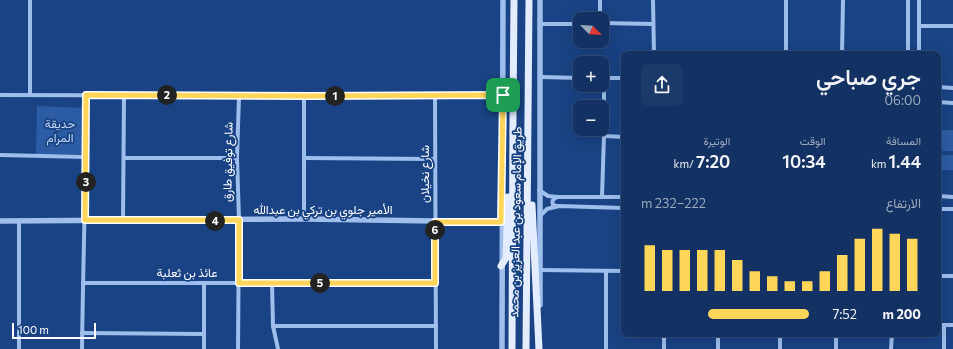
<!DOCTYPE html>
<html lang="ar">
<meta charset="utf-8">
<style>
body{margin:0;font-family:Commissioner,Vazirmatn,sans-serif;background:#1c3a69;color:#f1f3f6;direction:rtl;height:100vh;display:flex;flex-direction:column;font-size:15px;white-space:nowrap}
*{box-sizing:border-box;margin:0}
p{font-size:13px;color:#9daabe}
.icon{flex:none;width:22px;height:22px;fill:none;stroke:currentColor;stroke-width:2;stroke-linecap:round;stroke-linejoin:round}
.map{position:relative;flex:1;overflow:hidden;direction:ltr}
.details{position:absolute;left:621px;top:51px;width:320px;height:286px;display:flex;flex-direction:column;background:#133263;border-radius:8px;box-shadow:0 4px 16px #0002,0 0 0 1px #324d78;direction:rtl}
.details>*{flex:none}
.needle{width:26px;rotate:115deg}
.fabs{position:absolute;left:573px;top:12px;display:grid;gap:8px}
.fabs a{display:grid;place-items:center;width:36px;height:36px;border-radius:8px;background:#133263;box-shadow:0 4px 16px #0002,0 0 0 1px #324d78;font-size:20px}
.scale{position:absolute;left:12px;bottom:10px;width:84px;box-sizing:border-box;padding-left:4px;border:2px solid #fff;border-top:0;font-size:11px;line-height:14px;white-space:nowrap;color:#fff;-webkit-text-stroke:3px #194384;paint-order:stroke}
.pin{position:absolute;display:grid;place-items:center;width:34px;height:34px;color:#fff;margin:-17px;border-radius:8px;box-shadow:0 2px 6px #0006}
.km{position:absolute;width:20px;height:20px;margin:-10px;border-radius:50%;background:#222;color:#fff;font-size:11px;line-height:20px;text-align:center}
.round{display:grid;place-items:center;flex:none;width:42px;height:42px;border-radius:8px;background:#1c3a69}
.headline{display:flex;align-items:center;justify-content:space-between;height:68px;padding:0 20px}
h1{font-size:22px;font-weight:600;line-height:30px}
.figures{display:grid;grid-template-columns:repeat(3,1fr);gap:6px;height:68px;padding:4px 20px}
.figures div{display:grid;align-content:center}
.figures b{font-size:17px;font-weight:600}
.figures small{font-size:11px;font-weight:400}
.figures p{font-size:11px}
.chart{height:112px;padding:8px 20px}
.chart p{display:flex;justify-content:space-between}
.chart svg{width:100%;height:72px;margin-top:4px;stroke:#ffd659;stroke-width:6}
ul{padding:0 20px;list-style:none;font-size:13px}
li{display:grid;grid-template-columns:64px 48px 1fr;align-items:center;height:30px}
li i{height:10px;border-radius:5px;background:#ffd659}
.map>svg:first-child{display:block}
</style>
<div class="map">
<svg width="953" height="349" viewBox="0 0 953 349">
<rect width="100%" height="100%" fill="#194384"/>
<g fill="#2c5ca3">
<path d="M37,106l47,2v46h-48z"/>
<rect x="938" y="130" width="15" height="21"/>
<rect x="938" y="155" width="15" height="15"/>
</g>
<g fill="none" stroke-linecap="round" stroke-linejoin="round">
<g stroke="#9ebeec" stroke-width="4">
<path d="M600,0v19"/>
<path d="M653,0l1,54"/>
<path d="M602,23l51,1"/>
<path d="M541,24h39"/>
<path d="M920,26h33"/>
<path d="M786,54v-54"/>
<path d="M842,54l1,-54"/>
<path d="M908,54v-54"/>
<path d="M919,54v-54"/>
<path d="M541,77l39,1"/>
<path d="M602,78h22"/>
<path d="M938,87l15,1"/>
<path d="M0,95l310,1 193,-1"/>
<path d="M30,95v-95"/>
<path d="M435,95l1,254"/>
<path d="M304,96v123"/>
<path d="M938,102l15,1"/>
<path d="M604,136l20,1"/>
<path d="M0,155l86,2"/>
<path d="M124,158h113"/>
<path d="M304,158l130,1"/>
<path d="M539,190l9,6 10,1h66"/>
<path d="M602,196l2,-60v-58"/>
<path d="M938,196l15,1"/>
<path d="M557,206l-4,-1c-2,-5 1,-6 4,-8"/>
<path d="M938,209h15"/>
<path d="M541,215l6,-6 12,-3 65,2"/>
<path d="M123,221l1,-126"/>
<path d="M540,270l84,1"/>
<path d="M938,276h15"/>
<path d="M83,283h352"/>
<path d="M272,283l1,43 5,23"/>
<path d="M938,325h15"/>
<path d="M273,326h163"/>
<path d="M82,333l122,1"/>
<path d="M19,349v-128"/>
<path d="M82,349c1,-85 4,-169 4,-254"/>
<path d="M204,349v-66"/>
<path d="M238,349l1,-129 -2,-62 2,-62"/>
<path d="M606,349v-78"/>
<path d="M664,349v-15"/>
<path d="M718,349v-15"/>
<path d="M780,349v-15"/>
<path d="M836,349v-15"/>
<path d="M891,349l1,-15"/>
<path d="M944,349v-24"/>
</g>
<g stroke="#9ebeec" stroke-width="5.5">
<path d="M0,221l304,-2 197,3"/>
<path d="M540,305v-305"/>
<path d="M502,349l1,-349"/>
</g>
<g stroke="#e3edff" stroke-width="7">
<path d="M532,205l7,144"/>
<path d="M501,266l5,-8 2,-61"/>
<path d="M512,349l1,-237 1,-112"/>
<path d="M526,349l3,-349"/>
</g>
</g>
<g fill="none" stroke-linecap="round" stroke-linejoin="round">
<g stroke="#fff" stroke-width="8">
<path id="route" d="M86,95l224,1 193,-1 -2,127h-66v61h-196v-63h-154z"/>
</g>
<use href="#route" stroke="#ffd659" stroke-width="5"/>
</g>
<g text-anchor="middle" stroke-width="3.5" stroke-linejoin="round" paint-order="stroke">
<g font-size="12" fill="#c3d9f9" stroke="#194384">
<text x="60" y="128">حديقة<tspan x="60" dy="14">المرام</tspan></text>
</g>
<g font-size="12" fill="#fff" stroke="#194384">
<text transform="translate(228 162) rotate(-89)" y="4">شارع توفيق طارق</text>
<text transform="translate(425 174) rotate(-90)" y="4">شارع نخيلان</text>
<text x="323" y="214">الأمير جلوي بن تركي بن عبدالله</text>
<text transform="translate(516 222) rotate(-89)" y="4">طريق الإمام سعود بن عبد العزيز بن محمد</text>
<text x="187" y="277">عائذ بن ثعلبة</text>
</g>
</g>
</svg>
<div class="fabs">
<a><svg class="needle" viewBox="-14 -14 28 28"><path d="M0-13l5 13h-10z" fill="#e53935"/><path d="M0 13l5-13h-10z" fill="#9daabe"/></svg></a>
<a>+</a>
<a>−</a>
</div>
<div class="scale">100 m</div>
<div class="pin" style="left:503px;top:95px;background:#1e9e55"><svg class="icon" aria-label="arrive" viewBox="0 0 24 24"><path d="M6 21V4h12l-3 4 3 4H6"/></svg></div>
<b class="km" style="left:335px;top:96px">1</b>
<b class="km" style="left:167px;top:95px">2</b>
<b class="km" style="left:86px;top:182px">3</b>
<b class="km" style="left:215px;top:221px">4</b>
<b class="km" style="left:320px;top:283px">5</b>
<b class="km" style="left:435px;top:230px">6</b>
<section class="details">
<div class="headline"><div><h1>جري صباحي</h1><p>06:00</p></div><a class="round"><svg class="icon" aria-label="share" viewBox="0 0 24 24"><path d="M12 15V3M7 8l5-5 5 5M5 13v7h14v-7"/></svg></a></div>
<div class="figures">
<div><p>المسافة</p><b>1.44<small> km</small></b></div>
<div><p>الوقت</p><b>10:34</b></div>
<div><p>الوتيرة</p><b>7:20<small> /km</small></b></div>
</div>
<div class="chart"><p><span>الارتفاع</span>222–232 m</p>
<svg viewBox="0 0 160 44" preserveAspectRatio="none"><path d="M5 44V16M15 44V19M25 44V19M35 44V19M45 44V19M55 44V25M65 44V32M75 44V35M85 44V38M95 44V38M105 44V32M115 44V22M125 44V12M135 44V6M145 44V9M155 44V12"/></svg>
</div>
<ul>
<li><b>200 m</b>7:52<i style="width:60%"></i></li>
</ul>
</section>
</div>
